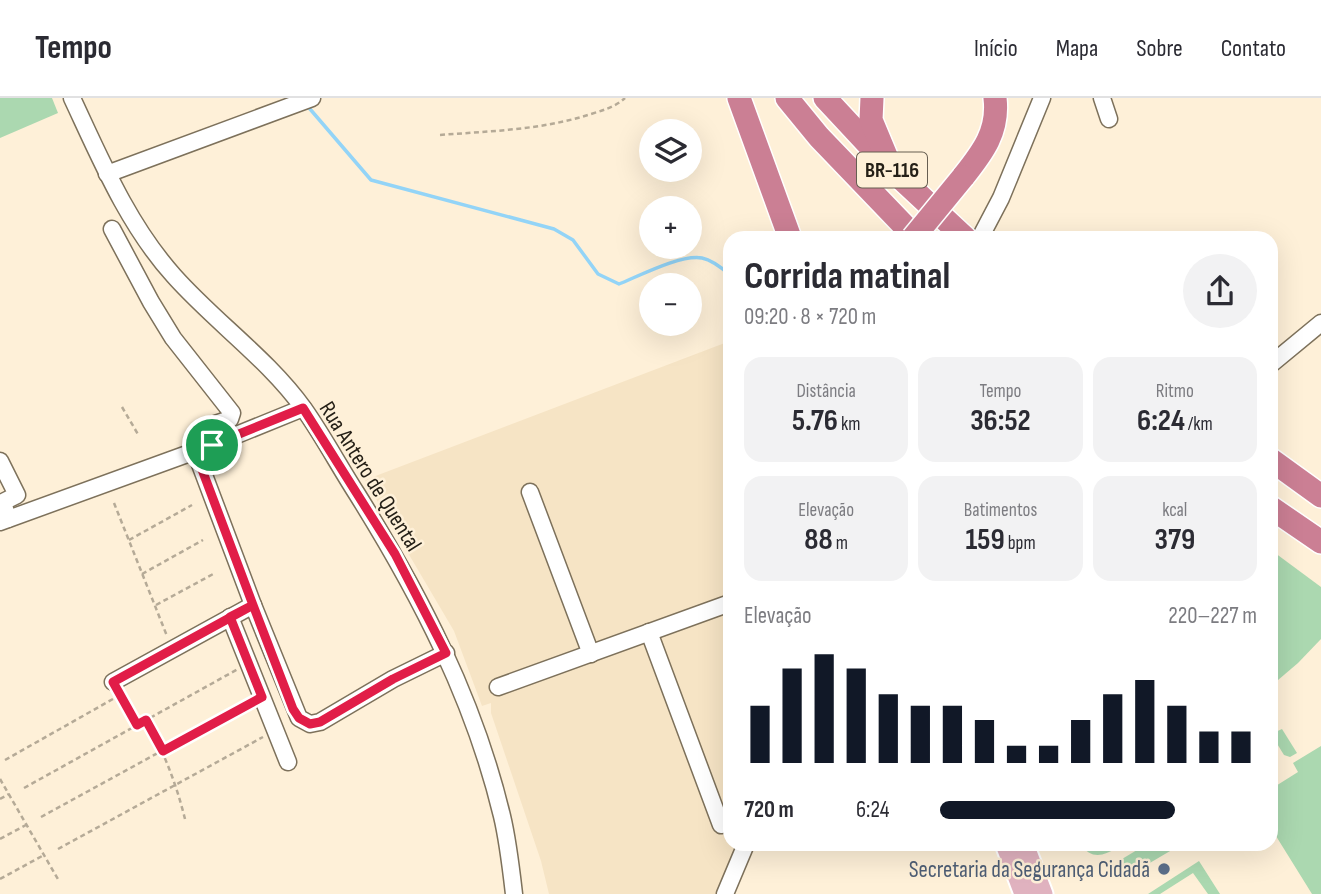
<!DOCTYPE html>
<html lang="pt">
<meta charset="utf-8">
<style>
body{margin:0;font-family:"Sofia Sans Condensed",sans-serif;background:#f2f2f3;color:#2b2b33;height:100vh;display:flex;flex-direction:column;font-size:26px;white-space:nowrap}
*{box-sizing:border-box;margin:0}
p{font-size:23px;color:#7c7c81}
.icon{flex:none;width:38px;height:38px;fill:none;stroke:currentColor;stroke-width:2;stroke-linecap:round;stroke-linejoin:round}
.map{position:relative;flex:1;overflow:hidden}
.panel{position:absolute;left:723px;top:133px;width:555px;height:620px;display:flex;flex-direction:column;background:#fff;border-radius:21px;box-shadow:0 7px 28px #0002}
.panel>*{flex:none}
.controls{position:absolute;left:639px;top:21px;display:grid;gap:14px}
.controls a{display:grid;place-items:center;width:63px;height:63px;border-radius:50%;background:#fff;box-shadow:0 7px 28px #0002;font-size:35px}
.pin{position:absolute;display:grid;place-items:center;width:60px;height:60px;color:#fff;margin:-30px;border:4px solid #fff;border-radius:50%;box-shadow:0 2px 7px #0007}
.round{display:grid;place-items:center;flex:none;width:74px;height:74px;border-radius:37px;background:#f2f2f3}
.head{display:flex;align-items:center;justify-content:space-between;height:119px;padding:0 21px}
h1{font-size:38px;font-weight:700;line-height:52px}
.stats{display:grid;grid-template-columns:repeat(3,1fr);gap:10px;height:119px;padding:7px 21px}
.stats div{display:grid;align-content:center;border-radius:18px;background:#f2f2f3;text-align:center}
.stats b{font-size:30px;font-weight:700}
.stats small{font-size:19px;font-weight:400}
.stats p{font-size:19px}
.chart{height:196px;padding:14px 21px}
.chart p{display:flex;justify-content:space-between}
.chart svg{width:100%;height:126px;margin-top:7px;stroke:#111827;stroke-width:6}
ul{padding:0 21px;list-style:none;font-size:23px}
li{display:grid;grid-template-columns:112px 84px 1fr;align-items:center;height:52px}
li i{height:18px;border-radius:9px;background:#111827}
header{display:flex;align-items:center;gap:42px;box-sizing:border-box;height:98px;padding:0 35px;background:#fff;border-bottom:2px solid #e1e1e2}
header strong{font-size:33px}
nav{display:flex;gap:38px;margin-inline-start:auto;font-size:24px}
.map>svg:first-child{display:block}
</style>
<header>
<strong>Tempo</strong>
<nav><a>Início</a><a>Mapa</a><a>Sobre</a><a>Contato</a></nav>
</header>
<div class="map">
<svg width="1321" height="796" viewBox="0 0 1321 796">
<rect width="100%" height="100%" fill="#fef0d8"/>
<path fill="#f6e4c5" d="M730,243v503h9l-23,50h-167l-8,-33 -50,-148v-10l-9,3 -28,-75 -89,-151z"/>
<g fill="#abd8b0">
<path d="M0,0h52l6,15 -58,25z"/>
<path d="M1271,452l50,37v52l-23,24 -27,23z"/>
<path d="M1282,631l15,24 -7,4 -6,-2 -13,-21z"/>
<path d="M1321,648v148h-9l-41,-66v-39l27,-17 -5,-9z"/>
<path d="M1081,746h26l2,3 7,1c-13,9 -26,11 -35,-4z"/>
<path d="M1147,746h35l-56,33 -9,-15z"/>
<path d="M1199,763l21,33h-12l-15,-21 -33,21h-12z"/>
</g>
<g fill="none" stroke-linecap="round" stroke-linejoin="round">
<path stroke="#93d4f7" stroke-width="3.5" d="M310,11l61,71 183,49 19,11 25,34 21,10c20,-8 62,-30 83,-26 10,2 20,10 28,17"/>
<g stroke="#7d715b" stroke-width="19">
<g id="minor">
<path d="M72,0c29,62 56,127 102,178 41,46 94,83 130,133 19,27 35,57 53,85 63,101 117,205 145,322 6,25 9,52 12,78"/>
<path d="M1102,0l7,21"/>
<path d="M107,76l205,-76"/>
<path d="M112,131l39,73 22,36 59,75 -2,6 -24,8 6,18"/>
<path d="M980,140l21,-40 41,-100"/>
<path d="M1270,267l51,-42"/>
<path d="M195,353l58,154 46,113 11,6 10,-2 73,-43 53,-26"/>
<path d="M0,363l17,34 -14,7 5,17"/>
<path d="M530,394l61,162"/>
<path d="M0,424l212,-77 91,-37"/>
<path d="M230,519l58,145"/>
<path d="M649,534l72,193"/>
<path d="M113,584l140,-77"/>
<path d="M498,589l232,-84"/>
<path d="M725,796l21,-50"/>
</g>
</g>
<g stroke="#fff" stroke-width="23">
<g id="major">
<path d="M1005,746l19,50"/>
<path d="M1024,746l19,50"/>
</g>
</g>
<g stroke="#fff" stroke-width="26">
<g id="highway">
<path d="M739,0l51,140"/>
<path d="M787,0l32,39 97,101"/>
<path d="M825,0l68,73 72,67"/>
<path d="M872,0l-1,22 15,36"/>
<path d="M963,79c20,-25 36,-46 32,-79"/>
<path d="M1270,361l51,37"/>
<path d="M1270,409l51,35"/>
</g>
</g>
<g stroke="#b5aa97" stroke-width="2.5" stroke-dasharray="5 3.5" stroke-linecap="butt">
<path d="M440,37c51,-4 102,-5 151,-21 13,-4 24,-7 34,-16"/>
<path d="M122,309l17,29"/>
<path d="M114,405l53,133"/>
<path d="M129,442l63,-35"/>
<path d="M142,476l61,-34"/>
<path d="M156,507l59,-32"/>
<path d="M121,599l15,28"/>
<path d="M146,622c18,32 30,63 39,99"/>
<path d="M5,662l115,-65"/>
<path d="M0,681l59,102"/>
<path d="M24,690l214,-119"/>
<path d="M0,701l9,-5"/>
<path d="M41,719l208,-114"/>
<path d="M0,741l26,-14"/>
<path d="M58,751l205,-112"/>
<path d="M0,781l44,-24"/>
</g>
<use href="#minor" stroke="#fff" stroke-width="16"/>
<use href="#major" stroke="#e0b2bf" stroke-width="19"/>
<use href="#highway" stroke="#cb7f94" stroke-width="23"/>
<g stroke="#fff" stroke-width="26" stroke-linecap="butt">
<path id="highway-bridge" d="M913,140l50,-61"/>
</g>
<use href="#highway-bridge" stroke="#cb7f94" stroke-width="23"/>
</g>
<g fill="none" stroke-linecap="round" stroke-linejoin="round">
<g stroke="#fff" stroke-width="14">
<path id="route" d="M212,347l-17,6 58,154 -23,12 32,80 -99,54 -17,-31 -9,5 -24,-43 140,-77 40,104 6,9 11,6 10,-2 73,-43 53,-26 -51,-99 -92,-146 -91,37"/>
</g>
<use href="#route" stroke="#e11d48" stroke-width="9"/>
</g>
<circle fill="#5c6f8a" stroke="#fef0d8" stroke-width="2.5" cx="1164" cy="771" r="7"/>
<g text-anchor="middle" stroke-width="5" stroke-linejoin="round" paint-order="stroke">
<rect fill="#fef0d8" stroke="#665e51" stroke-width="2" x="857" y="54.5" width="70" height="35" rx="5"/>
<g font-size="21" font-weight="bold" fill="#252017">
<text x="892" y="79">BR-116</text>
</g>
<g font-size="23" fill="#252017" stroke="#fef0d8">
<text transform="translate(371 378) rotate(58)" y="8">Rua Antero de Quental</text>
</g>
<g font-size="23" fill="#4e5e75" stroke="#fef0d8" text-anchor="end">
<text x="1150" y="779">Secretaria da Segurança Cidadã</text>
</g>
</g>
</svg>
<div class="controls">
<a><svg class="icon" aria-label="layers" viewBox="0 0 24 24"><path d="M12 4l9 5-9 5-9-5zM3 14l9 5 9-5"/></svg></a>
<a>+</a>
<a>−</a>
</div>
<div class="pin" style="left:212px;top:347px;background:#1e9e55"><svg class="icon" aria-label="arrive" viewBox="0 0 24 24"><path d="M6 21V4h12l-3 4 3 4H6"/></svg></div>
<section class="panel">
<div class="head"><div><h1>Corrida matinal</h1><p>09:20 · 8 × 720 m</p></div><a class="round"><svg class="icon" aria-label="share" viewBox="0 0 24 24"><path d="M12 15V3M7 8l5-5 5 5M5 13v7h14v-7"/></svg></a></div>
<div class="stats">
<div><p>Distância</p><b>5.76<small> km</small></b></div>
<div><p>Tempo</p><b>36:52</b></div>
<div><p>Ritmo</p><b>6:24<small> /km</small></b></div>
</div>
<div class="stats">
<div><p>Elevação</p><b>88<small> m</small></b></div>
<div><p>Batimentos</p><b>159<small> bpm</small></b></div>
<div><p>kcal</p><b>379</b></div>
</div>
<div class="chart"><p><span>Elevação</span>220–227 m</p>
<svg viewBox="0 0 160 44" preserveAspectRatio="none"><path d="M5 44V24M15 44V11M25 44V6M35 44V11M45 44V20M55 44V24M65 44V24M75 44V29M85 44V38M95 44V38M105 44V29M115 44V20M125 44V15M135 44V24M145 44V33M155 44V33"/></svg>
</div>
<ul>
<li><b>720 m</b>6:24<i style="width:74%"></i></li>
</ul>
</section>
</div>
